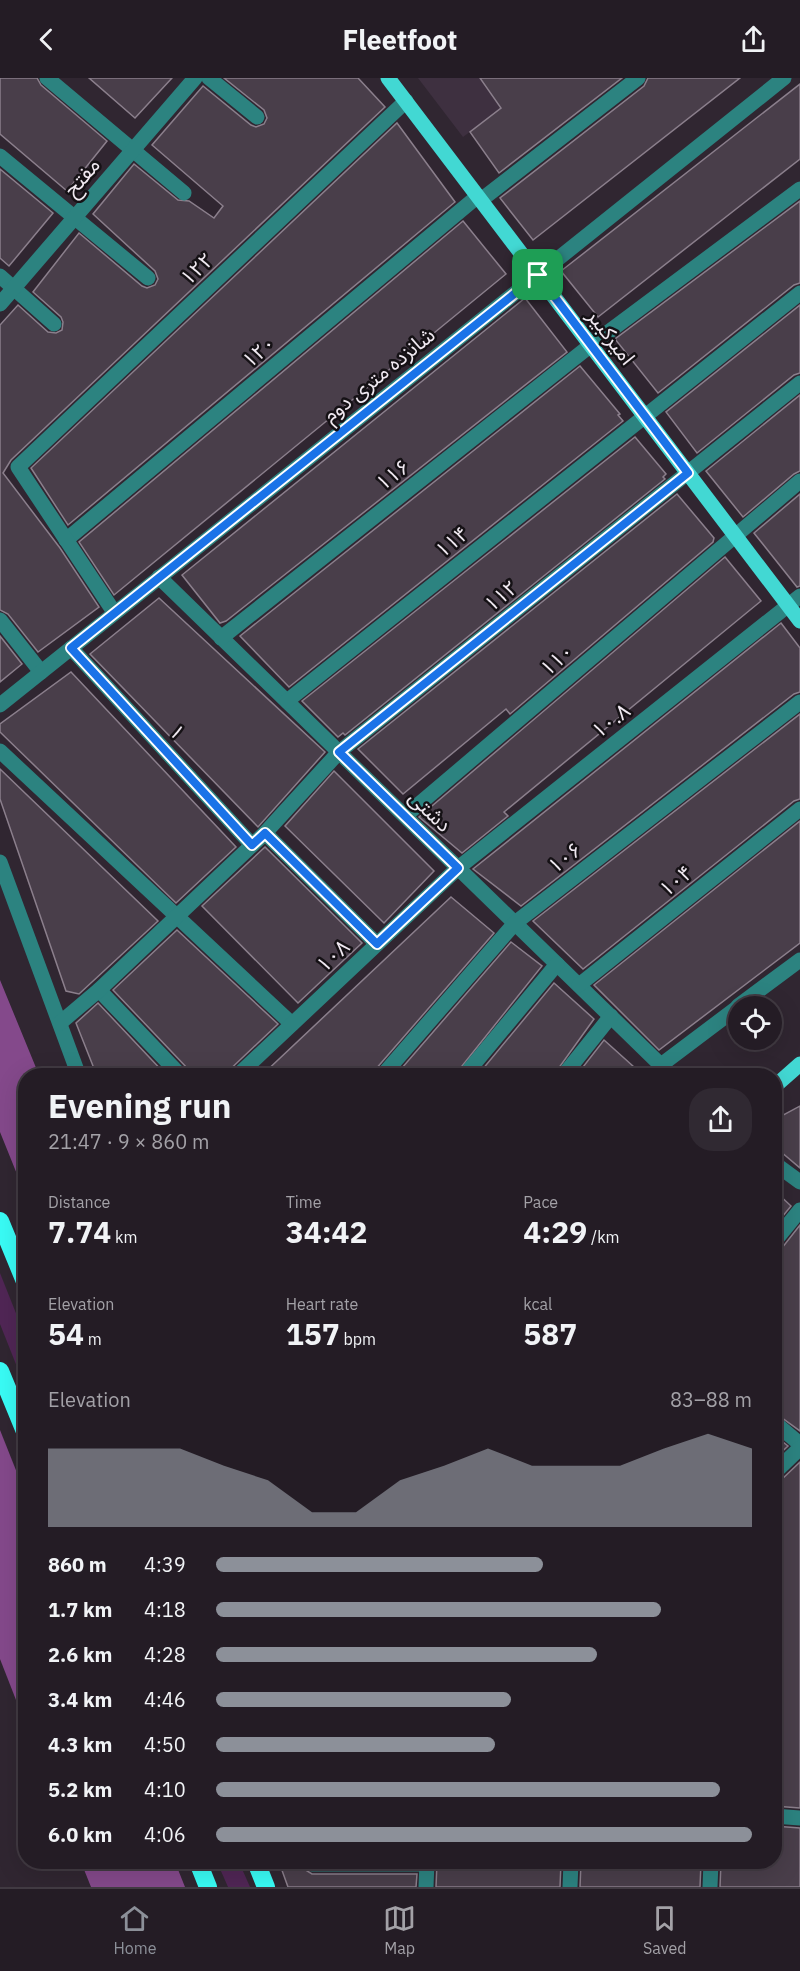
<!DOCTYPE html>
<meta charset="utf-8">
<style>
body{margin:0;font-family:"IBM Plex Sans","Noto Sans Arabic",sans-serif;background:#302932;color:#f1f3f6;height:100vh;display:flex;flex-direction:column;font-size:22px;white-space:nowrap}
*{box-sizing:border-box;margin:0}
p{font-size:20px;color:#a3a1a7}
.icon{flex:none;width:33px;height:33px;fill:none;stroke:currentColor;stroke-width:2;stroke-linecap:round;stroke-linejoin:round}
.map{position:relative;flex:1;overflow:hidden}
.side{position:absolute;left:18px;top:990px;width:764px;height:801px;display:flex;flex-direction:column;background:#241c25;border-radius:24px;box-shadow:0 6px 24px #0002,0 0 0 2px #413a42}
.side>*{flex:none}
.tools{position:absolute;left:728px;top:918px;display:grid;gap:12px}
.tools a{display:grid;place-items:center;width:54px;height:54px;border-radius:50%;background:#241c25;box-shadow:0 6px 24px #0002,0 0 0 2px #413a42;font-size:30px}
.pin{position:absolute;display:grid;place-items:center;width:51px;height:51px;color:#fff;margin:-26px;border-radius:12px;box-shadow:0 3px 9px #0006}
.round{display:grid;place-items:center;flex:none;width:63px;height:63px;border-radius:24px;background:#302932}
.summary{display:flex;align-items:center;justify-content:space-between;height:102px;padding:0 30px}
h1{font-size:33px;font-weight:800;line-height:45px}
.stats{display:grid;grid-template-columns:repeat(3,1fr);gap:9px;height:102px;padding:6px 30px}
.stats div{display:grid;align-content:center}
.stats b{font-size:30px;font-weight:800}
.stats small{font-size:16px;font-weight:400}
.stats p{font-size:16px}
.chart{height:168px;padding:12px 30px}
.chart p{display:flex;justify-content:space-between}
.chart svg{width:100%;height:108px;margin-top:6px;fill:#8c9099;opacity:.7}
ul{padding:0 30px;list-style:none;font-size:20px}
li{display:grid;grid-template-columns:96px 72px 1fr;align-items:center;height:45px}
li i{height:15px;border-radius:8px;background:#8c9099}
header{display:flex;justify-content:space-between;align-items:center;height:78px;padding:0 30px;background:#241c25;font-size:27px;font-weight:800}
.tabs{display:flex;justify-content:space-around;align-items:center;height:84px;border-top:2px solid #413a42;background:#241c25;font-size:16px;color:#a3a1a7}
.tabs a{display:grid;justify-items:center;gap:3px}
.tabs .selected{color:#8c9099}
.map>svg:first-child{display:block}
</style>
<header><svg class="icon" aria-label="back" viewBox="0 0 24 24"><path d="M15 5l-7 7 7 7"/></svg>Fleetfoot<svg class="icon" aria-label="share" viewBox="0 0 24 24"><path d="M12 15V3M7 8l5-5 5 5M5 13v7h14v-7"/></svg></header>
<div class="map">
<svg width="800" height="1809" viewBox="0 0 800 1809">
<rect width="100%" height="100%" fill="#302631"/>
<path fill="#3e3040" d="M418,0h123l-78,59z"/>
<g fill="#502655">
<path d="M0,1195l25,63v51l-25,-63z"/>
<path d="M217,1784h22l11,25h-22z"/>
</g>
<g fill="#84498b">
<path d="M0,902l39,95 -13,1 -1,118 -25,-62z"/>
<path d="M0,1352l25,63v230l-25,-64z"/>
<path d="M81,1784h94l10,25h-94z"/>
</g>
<g fill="#493e4a" stroke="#8b7f8c" stroke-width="1.5">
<path d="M0,0h37l4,7 66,56 -40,50 -67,-57z"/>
<path d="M89,0h83l-37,40z"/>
<path d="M224,0h134l27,29 -374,353 -8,13 57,75 39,59 -61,45 -30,-38 -8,-4v-285l18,-20 30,27 8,1 6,-3 1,-8 -2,-5 -28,-25 46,-59 63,53 5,2 8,-3 3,-6 -3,-8 -62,-57 41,-50 44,36 11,1 25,17 9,-12 -71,-61 51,-59 48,39 5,2 8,-3 3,-6 -3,-8z"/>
<path d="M480,0h142l-123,95 -29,-41 31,-24z"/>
<path d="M648,0h92l-207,162 -33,-42 144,-112z"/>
<path d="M800,6v75l-202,158 -37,-46z"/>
<path d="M397,45l58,79 -387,323 -37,-57z"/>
<path d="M0,91l53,44 -44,53 -9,-8z"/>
<path d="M800,123v82l-6,2 -136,108 -43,-54z"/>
<path d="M463,143l43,53 -392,321 -35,-53z"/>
<path d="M525,220l42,54 -341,269 -6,2 -38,-48z"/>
<path d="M800,227v68l-6,2 -97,78 -31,-41z"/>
<path d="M580,288l40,48 -2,1 5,6 -334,266 -49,-51z"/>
<path d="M800,317v76l-6,3 -51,43 -37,-46z"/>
<path d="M635,359l31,37 -3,3 2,2 -320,256 -2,-2 -5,4 -36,-36z"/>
<path d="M677,416l37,44 -1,4 -203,172 -4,-5 -103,85 -45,-45z"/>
<path d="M800,416v92l-3,1 -43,-54z"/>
<path d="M725,479l36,44 -257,211 4,4 -46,37 -43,-36z"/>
<path d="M159,520l166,154 -67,75 -168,-173z"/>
<path d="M781,545l19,25v44l-6,2 -273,212 -48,-37z"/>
<path d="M0,558l22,28 -22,18z"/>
<path d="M71,594l165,175 -60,56 -176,-171v-8z"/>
<path d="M800,636v85l-6,2 -211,168 -50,-48z"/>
<path d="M0,691l158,152 -79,73 -13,-3 -66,-192z"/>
<path d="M334,693l100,100 -50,52 -99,-97z"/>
<path d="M800,743v122l-141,107 -65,-65z"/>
<path d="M265,769l97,96 -64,60 -96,-97z"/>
<path d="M451,819l43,36 -119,137 -3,6h-111z"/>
<path d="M177,852l101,94 -55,52h-32l-3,-7 -75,-79z"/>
<path d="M511,864l31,24 -88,110h-59z"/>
<path d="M554,905l40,36 -41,57h-76z"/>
<path d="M98,925l69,73h-70l-21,-53z"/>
<path d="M604,962l40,36h-68z"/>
<path d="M800,1028v62l-26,-22v-26z"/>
<path d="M774,1112l17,16 -17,21z"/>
<path d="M800,1147v206l-26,-19v-160l8,-4z"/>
<path d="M774,1357l14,11 -14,13z"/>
<path d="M800,1384v346l-26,-2v-324l7,-2z"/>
<path d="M774,1748l26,2v59h-80l1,-25h53z"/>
<path d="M279,1784h24l1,7 8,5h105l-1,13h-128z"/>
<path d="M437,1784h124l-1,25h-124z"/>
<path d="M581,1784h120l-1,25h-120z"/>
</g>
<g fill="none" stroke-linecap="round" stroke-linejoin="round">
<g stroke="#2c8380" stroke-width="15">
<path d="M47,0l137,115"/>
<path d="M209,0l48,39"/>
<path d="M0,78l148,122"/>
<path d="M481,122l157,-122"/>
<path d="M0,198l54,48"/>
<path d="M0,226l195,-226"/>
<path d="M66,462l412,-344"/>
<path d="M159,499l513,499"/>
<path d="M114,534l-96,-145 388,-366"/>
<path d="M0,542l41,52"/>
<path d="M221,560l370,-293 209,-156"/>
<path d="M71,570l181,197"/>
<path d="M287,623l513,-408"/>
<path d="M0,627l784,-627"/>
<path d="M0,673l292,273"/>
<path d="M405,738l395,-335"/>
<path d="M265,755l112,111"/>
<path d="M0,784l79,214"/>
<path d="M579,907l221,-176"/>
<path d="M99,912l82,86"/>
<path d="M738,928l62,-46"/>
<path d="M60,945l39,-33 166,-157 74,-81 461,-369"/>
<path d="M237,998l221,-208 342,-272"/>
<path d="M382,998l133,-153 285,-221"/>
<path d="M464,998l93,-112"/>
<path d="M563,998l48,-60"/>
<path d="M654,998l7,-11 77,-58"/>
<path d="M774,1085l26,19"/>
<path d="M774,1164l26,-32"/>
<path d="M774,1344l26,22"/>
<path d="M774,1395l26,-25"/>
<path d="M774,1738l26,2"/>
<path d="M312,1786h115"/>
<path d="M426,1809l1,-25"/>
<path d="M570,1809l1,-25"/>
<path d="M710,1809l1,-25"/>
</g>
<g stroke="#42d8d3" stroke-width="15">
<path d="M388,0l412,543"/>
<path d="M774,1009l26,-23"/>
</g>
<g stroke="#39fbf5" stroke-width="18">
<path d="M0,1143l26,63"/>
<path d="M0,1293l26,63"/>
<path d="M198,1784l10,25"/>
<path d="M256,1784l10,25"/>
</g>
</g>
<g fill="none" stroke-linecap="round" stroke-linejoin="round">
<g stroke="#fff" stroke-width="12">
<path id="route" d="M538,197l150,198 -349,279 119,116 -81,76 -112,-111 -13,12 -181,-197z"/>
</g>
<use href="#route" stroke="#1a73e8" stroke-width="8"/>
</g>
<g text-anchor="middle" stroke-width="5" stroke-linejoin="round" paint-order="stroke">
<g font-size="21" fill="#f0e9f1" stroke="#151115">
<text transform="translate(82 99) rotate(-49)" y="7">مفتح</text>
<text transform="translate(197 191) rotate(-43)" y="7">۱۲۲</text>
<text transform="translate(611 259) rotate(53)" y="7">امیرکبیر</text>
<text transform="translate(259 274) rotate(-40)" y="7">۱۲۰</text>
<text transform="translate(379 297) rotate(-39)" y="7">شانزده متری دوم</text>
<text transform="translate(393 397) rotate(-38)" y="7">۱۱۶</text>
<text transform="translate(452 464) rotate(-39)" y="7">۱۱۴</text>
<text transform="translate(501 518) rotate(-39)" y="7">۱۱۲</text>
<text transform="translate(557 582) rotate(-40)" y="7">۱۱۰</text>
<text transform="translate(611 643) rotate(-38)" y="7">۱۰.۸</text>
<text transform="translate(177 654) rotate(47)" y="7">۱</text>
<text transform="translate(430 733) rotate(44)" y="7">دشتی</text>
<text transform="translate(565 780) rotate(-38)" y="7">۱۰۶</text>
<text transform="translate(676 803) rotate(-39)" y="7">۱۰۴</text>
<text transform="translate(333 878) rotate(-43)" y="7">۱۰۸</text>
</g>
</g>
</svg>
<div class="tools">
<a><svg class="icon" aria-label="locate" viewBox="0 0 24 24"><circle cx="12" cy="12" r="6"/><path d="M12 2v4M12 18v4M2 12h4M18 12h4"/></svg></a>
</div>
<div class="pin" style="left:538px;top:197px;background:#1e9e55"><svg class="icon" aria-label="arrive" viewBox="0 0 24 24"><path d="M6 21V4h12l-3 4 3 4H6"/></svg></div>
<section class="side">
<div class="summary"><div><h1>Evening run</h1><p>21:47 · 9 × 860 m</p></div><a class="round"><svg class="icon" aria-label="share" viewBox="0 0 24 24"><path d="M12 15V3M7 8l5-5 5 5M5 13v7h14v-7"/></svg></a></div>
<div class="stats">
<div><p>Distance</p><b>7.74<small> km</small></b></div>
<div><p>Time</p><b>34:42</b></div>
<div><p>Pace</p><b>4:29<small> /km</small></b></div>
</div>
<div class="stats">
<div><p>Elevation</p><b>54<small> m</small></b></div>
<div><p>Heart rate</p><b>157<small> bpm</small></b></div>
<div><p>kcal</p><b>587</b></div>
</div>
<div class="chart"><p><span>Elevation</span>83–88 m</p>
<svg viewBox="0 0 160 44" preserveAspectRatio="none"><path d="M0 44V12L10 12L20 12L30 12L40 19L50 25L60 38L70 38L80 25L90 19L100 12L110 19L120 19L130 19L140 12L150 6L160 12V44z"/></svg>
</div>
<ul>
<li><b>860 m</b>4:39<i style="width:61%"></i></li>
<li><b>1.7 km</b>4:18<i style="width:83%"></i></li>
<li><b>2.6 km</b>4:28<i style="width:71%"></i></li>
<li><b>3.4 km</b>4:46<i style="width:55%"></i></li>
<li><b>4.3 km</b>4:50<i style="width:52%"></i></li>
<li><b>5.2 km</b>4:10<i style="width:94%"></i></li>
<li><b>6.0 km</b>4:06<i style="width:100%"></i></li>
</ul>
</section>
</div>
<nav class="tabs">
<a class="selected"><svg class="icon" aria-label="home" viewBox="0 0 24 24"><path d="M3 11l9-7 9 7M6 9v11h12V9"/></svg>Home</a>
<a><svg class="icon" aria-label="map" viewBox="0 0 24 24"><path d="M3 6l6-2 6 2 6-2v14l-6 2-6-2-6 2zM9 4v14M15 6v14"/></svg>Map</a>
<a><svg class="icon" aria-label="saved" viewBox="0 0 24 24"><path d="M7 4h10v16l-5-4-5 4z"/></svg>Saved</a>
</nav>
